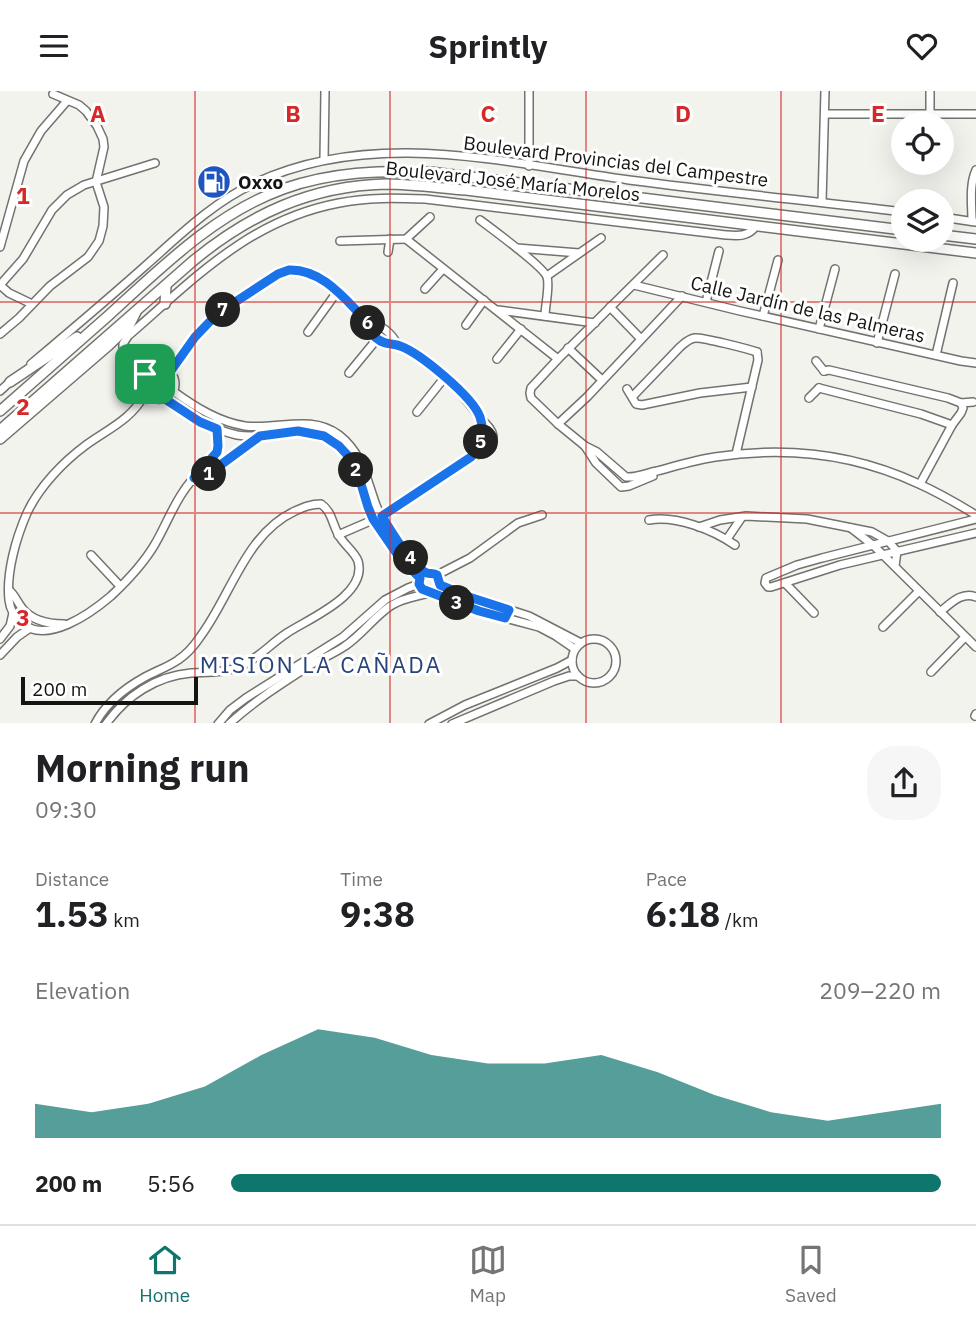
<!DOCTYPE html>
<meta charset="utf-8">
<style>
body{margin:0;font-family:"IBM Plex Sans",sans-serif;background:#f6f6f6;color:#202124;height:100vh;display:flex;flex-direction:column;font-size:26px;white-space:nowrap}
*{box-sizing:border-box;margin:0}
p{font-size:23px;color:#757577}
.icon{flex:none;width:38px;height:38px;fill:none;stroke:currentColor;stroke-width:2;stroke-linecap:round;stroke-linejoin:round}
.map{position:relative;height:632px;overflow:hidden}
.sheet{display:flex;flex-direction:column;background:#fff;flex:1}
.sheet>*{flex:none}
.controls{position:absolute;left:891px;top:21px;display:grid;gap:14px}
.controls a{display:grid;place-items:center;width:63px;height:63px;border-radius:50%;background:#fff;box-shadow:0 7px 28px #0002;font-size:35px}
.scale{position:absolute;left:21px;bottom:18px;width:177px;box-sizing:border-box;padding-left:7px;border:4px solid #141412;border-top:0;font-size:19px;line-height:24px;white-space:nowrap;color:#141412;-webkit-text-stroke:5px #fff;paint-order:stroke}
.pin{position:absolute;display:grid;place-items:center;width:60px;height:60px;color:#fff;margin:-30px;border-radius:14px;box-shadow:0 4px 10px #0006}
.km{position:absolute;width:35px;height:35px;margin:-18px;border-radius:50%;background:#222;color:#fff;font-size:19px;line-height:35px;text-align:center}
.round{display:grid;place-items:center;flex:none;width:74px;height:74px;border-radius:28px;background:#f6f6f6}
.headline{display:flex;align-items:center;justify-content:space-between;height:119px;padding:0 35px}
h1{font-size:38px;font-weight:800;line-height:52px}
.figures{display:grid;grid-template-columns:repeat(3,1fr);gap:10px;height:119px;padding:7px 35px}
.figures div{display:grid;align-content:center}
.figures b{font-size:35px;font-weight:800}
.figures small{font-size:19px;font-weight:400}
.figures p{font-size:19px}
.chart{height:196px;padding:14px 35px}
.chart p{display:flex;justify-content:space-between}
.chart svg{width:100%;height:126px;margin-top:7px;fill:#0f766e;opacity:.7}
ul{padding:0 35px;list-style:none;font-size:23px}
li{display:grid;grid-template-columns:112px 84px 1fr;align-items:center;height:52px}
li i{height:18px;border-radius:9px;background:#0f766e}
header{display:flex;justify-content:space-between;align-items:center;height:91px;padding:0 35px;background:#fff;font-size:32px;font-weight:800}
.menu{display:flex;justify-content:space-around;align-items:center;height:98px;border-top:2px solid #e0e0e0;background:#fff;font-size:19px;color:#757577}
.menu a{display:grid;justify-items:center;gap:4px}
.menu .current{color:#0f766e}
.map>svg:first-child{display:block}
</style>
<header><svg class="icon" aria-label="menu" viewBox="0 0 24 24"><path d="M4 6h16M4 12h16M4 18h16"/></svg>Sprintly<svg class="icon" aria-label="heart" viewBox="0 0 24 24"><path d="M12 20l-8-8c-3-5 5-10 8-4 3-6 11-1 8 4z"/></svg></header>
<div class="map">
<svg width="976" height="633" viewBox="0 0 976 633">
<rect width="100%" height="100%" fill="#f2f3ed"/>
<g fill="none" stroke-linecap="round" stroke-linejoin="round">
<g stroke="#72736e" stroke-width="10">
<g id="minor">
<path d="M529,0v75"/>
<path d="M826,23h150"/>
<path d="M930,23v-23"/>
<path d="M324,69l1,-69"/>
<path d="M822,111l3,-111"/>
<path d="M942,126l33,5"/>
<path d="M480,129c12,9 64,47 67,57 3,9 -2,29 -2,39"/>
<path d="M972,130c0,-15 -3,-36 4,-51"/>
<path d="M406,148l152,120"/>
<path d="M340,150l66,-2 24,-22"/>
<path d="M0,156l24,-86 17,-30 26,-30"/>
<path d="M517,157l62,5"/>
<path d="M388,161l2,-13"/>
<path d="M663,164l-105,104 -27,29 -1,5 1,5 27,26 27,22 12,6 29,25c11,1 20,-4 31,-6 19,-5 38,-11 58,-14 71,-11 138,-4 204,27 20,9 39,20 57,31"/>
<path d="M547,185l54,-38"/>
<path d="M0,194l23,-26 29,-49 15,-15 17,-10 71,-22"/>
<path d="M0,194l9,8 23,11"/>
<path d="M634,194l106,26 221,50 15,2"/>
<path d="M425,198l18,-20"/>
<path d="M706,211l13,-51"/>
<path d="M610,216l31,32"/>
<path d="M498,219l97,13"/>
<path d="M763,225l15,-56"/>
<path d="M368,231c13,3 23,10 29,22"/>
<path d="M466,234l18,-25"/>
<path d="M819,238l16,-60"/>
<path d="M308,241l29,-40"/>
<path d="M0,243l19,-16 31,-32 38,-29 11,-16 4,-15 1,-19 -8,-25 8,-35 -1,-8 -6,-13 -11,-15 -7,-6 -26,-11"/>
<path d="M877,252l18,-69"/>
<path d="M568,257l34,32"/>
<path d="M936,264l17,-72"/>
<path d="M497,268l24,-30"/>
<path d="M816,270l8,10"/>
<path d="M31,273c38,-32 76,-64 113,-97 34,-30 68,-64 109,-83 120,-57 252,-21 376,-4 91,12 183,21 274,32"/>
<circle cx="158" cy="293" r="17"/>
<path d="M824,280l5,-1 119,28 13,5 12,-1"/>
<path d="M170,281c14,-20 28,-43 48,-58 11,-9 24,-15 36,-23 26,-17 40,-34 71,-10 9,7 38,32 43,41 3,6 3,13 10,18 7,4 13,3 20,5 8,2 17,9 24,13 24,15 42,39 59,61 5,5 11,10 12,17 0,13 -12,18 -22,21l-89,59 -44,19"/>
<path d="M349,282l28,-34"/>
<path d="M145,283l-18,-18 -4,-8v-4l5,-8c66,-57 121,-116 211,-133 29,-6 57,-5 86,-4l301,36c12,1 22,2 30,-9"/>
<path d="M819,297l102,26 31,11"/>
<path d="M627,298l9,15 6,1 58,-12 52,-6"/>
<path d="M0,300l12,-11"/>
<path d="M173,300c22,16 46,31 72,35 32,4 66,-12 94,9 24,19 27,43 37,70 8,20 29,51 47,65 5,3 9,2 14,5l3,10 29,12 60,19 52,27"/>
<path d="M145,303c-14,26 -37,35 -59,51 -23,17 -47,42 -59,68 -11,25 -21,60 -18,87 1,9 6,18 12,23 26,22 70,-10 90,-27 16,-15 33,-33 44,-52 10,-17 17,-36 28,-52 9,-15 24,-26 34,-40l1,-6 -1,-28"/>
<path d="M633,305l47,-49c5,-4 8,-8 15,-9 7,-1 53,11 62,14"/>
<path d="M809,307l10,-10"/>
<path d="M165,308c22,15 45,30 72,36 34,6 68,-14 99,8 25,19 24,51 37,76 12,23 29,41 47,59"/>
<path d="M417,321l28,-35"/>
<path d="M558,333l29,-27 95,-101"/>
<path d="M585,355l11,17 25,24 8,-1 24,-10"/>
<path d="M736,363l22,-94 -1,-8"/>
<path d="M473,365c10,-13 9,-23 7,-38"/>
<path d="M195,387l16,-6 49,-36"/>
<path d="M920,393l32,-59 9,-12 2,-5 -2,-5"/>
<path d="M976,428l-154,39 -25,7 -31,13 -1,5 3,4h3l69,-22 136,-32"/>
<path d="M649,429c27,-5 64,10 86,25"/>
<path d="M699,436l21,-7 26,-4 61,3 65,13 16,9 9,10 -2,15"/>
<path d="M851,437l23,18 102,101"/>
<path d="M727,448l15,-22"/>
<path d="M91,464l29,31"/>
<path d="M437,484l33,-17 48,-35 24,-8"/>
<path d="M419,489l1,7 7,5h5l47,19 60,16 17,9 19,13"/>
<path d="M785,492l29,30"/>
<path d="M9,499c6,5 8,12 13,18 10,13 26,16 42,16"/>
<path d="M940,521c11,-9 22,-21 36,-15"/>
<path d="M883,536l36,-36"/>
<path d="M0,548l10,-13 3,-13"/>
<circle cx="594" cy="570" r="22"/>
<path d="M0,564l17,-18 13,-9"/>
<path d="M931,581l34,-35"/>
<path d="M975,625l1,-2"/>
<path d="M95,633c11,-21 30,-36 50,-47 11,-6 23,-10 33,-17 9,-6 16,-14 22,-23 31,-41 45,-103 95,-126 9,-4 16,-7 26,-7 13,9 11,24 21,36 5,7 13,13 16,21 10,34 -50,58 -71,72 -17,11 -30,27 -48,34 -14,6 -33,5 -48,6 -35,3 -65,23 -85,51"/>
<path d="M218,633l12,-14 16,-12 97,-61 42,-37 23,-12 11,-4"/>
<path d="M229,633c25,-23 55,-42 83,-60 11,-6 23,-11 33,-18 15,-10 26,-25 40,-36 13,-11 29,-13 44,-17"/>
<path d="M429,633l36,-19 92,-37 15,-8"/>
<path d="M452,633l102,-43 15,-5h9"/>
</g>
</g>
<g stroke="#72736e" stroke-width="12">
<g id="major">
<path d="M942,144l34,4"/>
<path d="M165,213l1,-19"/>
<path d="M10,291l67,-45"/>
<path d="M0,320c36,-32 72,-63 108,-95 53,-48 106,-102 175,-127 47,-17 98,-19 147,-17l473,58"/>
<path d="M0,339l193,-169c57,-47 118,-75 192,-77 27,0 55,4 81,6l510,63"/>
<path d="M0,348l109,-94 20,-19 7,-14"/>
</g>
</g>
<use href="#minor" stroke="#fff" stroke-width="7"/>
<use href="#major" stroke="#fff" stroke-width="9"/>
</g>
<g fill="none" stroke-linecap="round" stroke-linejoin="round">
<g stroke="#fff" stroke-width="14">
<path id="route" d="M289,179c29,-1 50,22 68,41 3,3 9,7 11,12 4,7 3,13 11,17 7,5 14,3 21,6 20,7 73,51 80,71 5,15 1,29 -9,40l-89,59c7,12 31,52 45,57 3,1 7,0 10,2l3,10 29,12 40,13 -4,8 -26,-7 -57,-22 -3,-5 1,-6 -21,-21 -26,-38 -5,-12 -10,-33 -7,-15 -12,-13 -15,-10 -26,-5 -38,5 -49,36 -8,4 -9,2 23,-26 1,-6 -1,-17 -17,-7 -35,-23c-36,7 -25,-48 5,-27l25,-35 22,-23 61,-40z"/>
</g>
<use href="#route" stroke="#1a73e8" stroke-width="9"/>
</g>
<path fill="none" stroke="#d62828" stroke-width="2" stroke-opacity="0.55" d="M195,0v633M390,0v633M586,0v633M781,0v633M0,211h976M0,422h976"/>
<defs>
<g id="fuel-disc" transform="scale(1.75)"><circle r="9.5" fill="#1f55c1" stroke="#fff"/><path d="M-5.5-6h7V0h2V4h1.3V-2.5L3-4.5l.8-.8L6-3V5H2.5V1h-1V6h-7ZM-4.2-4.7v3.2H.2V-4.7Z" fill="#fff"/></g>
</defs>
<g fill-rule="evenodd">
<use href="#fuel-disc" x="214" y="91"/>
</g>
<g text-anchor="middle" stroke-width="6" stroke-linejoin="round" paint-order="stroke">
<g font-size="19" fill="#141412" stroke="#fff">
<text transform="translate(616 70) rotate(7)" y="7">Boulevard Provincias del Campestre</text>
<text transform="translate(513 90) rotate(6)" y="7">Boulevard José María Morelos</text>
<text transform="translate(808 218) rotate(13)" y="7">Calle Jardín de las Palmeras</text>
</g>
<g font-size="19" font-weight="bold" fill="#141412" stroke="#fff" text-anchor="start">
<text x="238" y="98">Oxxo</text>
</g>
<g font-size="23" letter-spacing="2" fill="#27437b" stroke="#fff">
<text x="321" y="582">MISION LA CAÑADA</text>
</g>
</g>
<g font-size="23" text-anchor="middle" font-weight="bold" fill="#d62828" stroke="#fff" stroke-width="6" stroke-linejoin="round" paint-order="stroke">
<text x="98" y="31">A</text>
<text x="293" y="31">B</text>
<text x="488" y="31">C</text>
<text x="683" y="31">D</text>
<text x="878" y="31">E</text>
<text x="23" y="113">1</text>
<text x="23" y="324">2</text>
<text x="23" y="535">3</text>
</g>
</svg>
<div class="controls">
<a><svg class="icon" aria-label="locate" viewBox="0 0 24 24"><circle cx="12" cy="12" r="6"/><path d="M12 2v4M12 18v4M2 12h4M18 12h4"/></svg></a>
<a><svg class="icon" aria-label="layers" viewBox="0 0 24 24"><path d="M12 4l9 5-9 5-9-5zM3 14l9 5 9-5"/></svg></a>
</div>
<div class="scale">200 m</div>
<div class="pin" style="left:145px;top:283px;background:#1e9e55"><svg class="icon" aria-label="arrive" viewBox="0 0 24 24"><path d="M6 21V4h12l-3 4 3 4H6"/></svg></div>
<b class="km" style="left:209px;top:383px">1</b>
<b class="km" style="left:356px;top:379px">2</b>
<b class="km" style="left:457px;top:512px">3</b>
<b class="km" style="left:411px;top:467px">4</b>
<b class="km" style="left:481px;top:351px">5</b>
<b class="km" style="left:368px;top:232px">6</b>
<b class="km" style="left:223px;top:219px">7</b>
</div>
<section class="sheet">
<div class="headline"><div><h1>Morning run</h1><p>09:30</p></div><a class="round"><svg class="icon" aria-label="share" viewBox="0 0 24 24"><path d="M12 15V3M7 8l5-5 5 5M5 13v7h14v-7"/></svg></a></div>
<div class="figures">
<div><p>Distance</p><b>1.53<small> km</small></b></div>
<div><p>Time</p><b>9:38</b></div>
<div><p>Pace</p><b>6:18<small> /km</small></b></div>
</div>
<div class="chart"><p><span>Elevation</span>209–220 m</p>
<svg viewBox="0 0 160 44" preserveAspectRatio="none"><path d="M0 44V32L10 35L20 32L30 26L40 15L50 6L60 9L70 15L80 18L90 18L100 15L110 21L120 29L130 35L140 38L150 35L160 32V44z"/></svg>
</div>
<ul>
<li><b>200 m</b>5:56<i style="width:100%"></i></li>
</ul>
</section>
<nav class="menu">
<a class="current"><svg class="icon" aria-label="home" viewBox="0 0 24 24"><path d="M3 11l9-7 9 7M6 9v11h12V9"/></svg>Home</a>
<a><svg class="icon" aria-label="map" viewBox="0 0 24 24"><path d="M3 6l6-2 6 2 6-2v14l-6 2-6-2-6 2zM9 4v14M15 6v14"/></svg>Map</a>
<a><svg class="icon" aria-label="saved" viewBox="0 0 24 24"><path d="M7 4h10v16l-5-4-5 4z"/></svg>Saved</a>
</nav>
